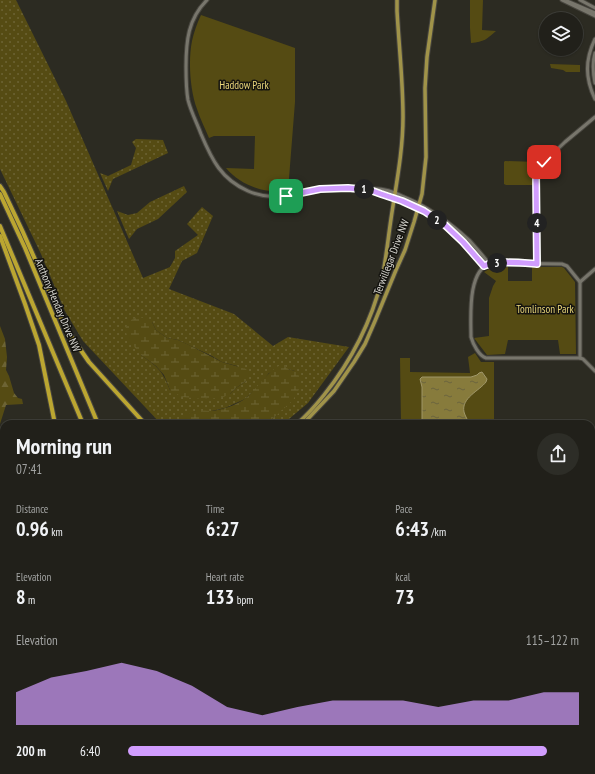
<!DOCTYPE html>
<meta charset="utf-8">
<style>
body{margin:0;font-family:"PT Sans Narrow",sans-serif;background:#2d2d27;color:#f1f3f6;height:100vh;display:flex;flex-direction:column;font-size:15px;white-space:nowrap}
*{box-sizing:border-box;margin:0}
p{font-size:13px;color:#a2a3a2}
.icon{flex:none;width:22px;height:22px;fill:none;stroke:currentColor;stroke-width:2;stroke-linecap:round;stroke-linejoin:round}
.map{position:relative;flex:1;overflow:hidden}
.side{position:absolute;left:0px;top:420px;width:595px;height:354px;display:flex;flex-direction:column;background:#21201a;border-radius:12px 12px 0 0;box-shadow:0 1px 3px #0004,0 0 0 1px #3e3e39}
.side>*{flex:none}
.tools{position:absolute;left:539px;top:12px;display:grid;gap:8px}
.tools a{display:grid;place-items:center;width:44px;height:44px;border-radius:50%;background:#21201a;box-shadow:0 1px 3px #0004,0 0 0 1px #3e3e39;font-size:20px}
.pin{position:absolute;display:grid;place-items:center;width:34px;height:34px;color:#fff;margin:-17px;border-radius:8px;box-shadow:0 2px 6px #0006}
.km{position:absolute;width:20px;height:20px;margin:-10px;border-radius:50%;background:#222;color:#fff;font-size:11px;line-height:20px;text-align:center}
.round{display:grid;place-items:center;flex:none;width:42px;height:42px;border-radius:21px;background:#2d2d27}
.summary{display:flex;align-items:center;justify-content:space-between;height:68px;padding:0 16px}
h1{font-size:22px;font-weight:600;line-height:30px}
.metrics{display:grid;grid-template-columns:repeat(3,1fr);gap:6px;height:68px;padding:4px 16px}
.metrics div{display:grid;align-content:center}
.metrics b{font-size:20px;font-weight:600}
.metrics small{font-size:11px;font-weight:400}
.metrics p{font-size:11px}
.chart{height:112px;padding:8px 16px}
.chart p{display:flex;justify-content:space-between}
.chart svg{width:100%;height:72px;margin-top:4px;fill:#d19dfe;opacity:.7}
ul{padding:0 16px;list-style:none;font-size:13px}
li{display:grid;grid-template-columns:64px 48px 1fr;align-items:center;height:30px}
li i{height:10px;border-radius:5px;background:#d19dfe}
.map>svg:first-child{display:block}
</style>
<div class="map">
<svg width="595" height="774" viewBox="0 0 595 774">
<defs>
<pattern id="grass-dots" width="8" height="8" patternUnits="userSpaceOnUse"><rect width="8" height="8" fill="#554b13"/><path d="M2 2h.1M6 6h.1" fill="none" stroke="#6d6434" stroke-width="1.8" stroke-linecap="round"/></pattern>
<pattern id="forest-firs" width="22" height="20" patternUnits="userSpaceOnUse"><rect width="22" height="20" fill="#554b13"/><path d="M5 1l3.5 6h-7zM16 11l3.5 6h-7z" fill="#6d6434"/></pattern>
<pattern id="wetland-marsh" width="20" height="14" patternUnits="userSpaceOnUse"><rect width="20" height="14" fill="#554b13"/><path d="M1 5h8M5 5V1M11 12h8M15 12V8" fill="none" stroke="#6d6434"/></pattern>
<pattern id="water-ripples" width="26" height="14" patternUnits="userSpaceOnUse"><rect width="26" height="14" fill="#877b3c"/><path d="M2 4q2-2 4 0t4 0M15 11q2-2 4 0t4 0" fill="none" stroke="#6b643d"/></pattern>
</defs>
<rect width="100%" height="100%" fill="#2c2b22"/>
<g fill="url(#grass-dots)" fill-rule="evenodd">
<path d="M0,0h16l50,101 77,177 27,-11 5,-9v-7l23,-16 -11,-11 15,-17 11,9 -16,37 -15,8 -13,28 65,25 39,32 15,-9 61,10 -41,56 -25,21h-19l12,-8 19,-45 -7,-2 -19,4 -11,14 -13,12 -20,9 -14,3h-14l-8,3h-5v6l1,4h-24l-78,-83 -18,-30 -24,-57 -41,-85zM152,322l4,8 11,8 11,2 34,16 10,6 15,4 9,15 -10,7 -6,6 -60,-4c-8,-20 -12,-23 -29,-35z"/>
<path d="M136,139l27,1 5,13 -55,26 -5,12 -8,-18 8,3 23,-11 5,-17 -4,-6z"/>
<path d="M184,186l3,6 -29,27 -21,10 -8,10 -12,-28 11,4 9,-2 13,-11z"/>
</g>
<path fill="url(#forest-firs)" d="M0,326l5,13 2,18 -1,13 3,6 5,17 4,5 4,1 1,5 -17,1 -6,19z"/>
<g fill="url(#wetland-marsh)">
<path d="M137,317l8,1 7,4 4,8 11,8 11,2 11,5 33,17 24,7 4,6 -4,6 -10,7 -6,6 -9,4 -19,1 -20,-2 -12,-7 -6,-15 -8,-9 -15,-11 -13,-16 -3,-10 4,-8z"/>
<path d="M284,364l4,5 7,2 5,6 1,9 -8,14 -17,16 -11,8h-80l-1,-4v-6c5,0 8,-2 12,-3 5,-1 10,0 15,0 11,-1 26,-6 35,-13 11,-9 25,-32 38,-34z"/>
</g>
<g fill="#554b13">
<path d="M470,0h13l-1,30 14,1c-9,8 -12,11 -25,12l-1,-15z"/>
<path d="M201,15l94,33v54l-7,89c-22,3 -47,-5 -62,-23l28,1 1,-33h-41l-5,2c-4,-10 -9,-19 -12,-29 -7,-19 -9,-48 -5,-68 2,-9 5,-18 9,-26z"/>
<path d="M550,64l30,1v7h-14l-3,-2 -12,-2z"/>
<path d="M505,161l33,1v2l-3,4 -1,16 -2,1h-26l-2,-1v-22z"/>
<path d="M493,267h15v14h24v-14h30l2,1 11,14 1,72h-16l-2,-14h-50l-3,14 -18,1 -13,-17 15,-2v-38l4,-12 3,-5 -12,-9z"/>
<path d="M475,353l6,9h13v62h-93l-1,-66h10v14l60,1 -2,-16z"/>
<path d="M595,700v30h-4v-29z"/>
</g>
<path fill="url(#water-ripples)" stroke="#a09769" d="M482,372l5,7 -1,3c-7,9 -25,16 -22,30 1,4 4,8 5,12h-47v-37l-2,-8 2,-2h49l6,-2 2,-2z"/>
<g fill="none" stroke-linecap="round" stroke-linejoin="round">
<g stroke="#a09769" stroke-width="1">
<path d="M0,550l4,6"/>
<path d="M0,574l4,-8"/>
</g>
<g stroke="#48463f" stroke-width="5">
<g id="tertiary">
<path d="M207,0c-19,19 -21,41 -21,67 0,11 0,22 2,33 3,12 9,23 13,34 11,26 20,45 47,57 28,12 47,2 75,-2 14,-2 30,-2 45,0 5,1 9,4 14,6 15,4 29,9 42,16 24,14 43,35 60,55"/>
<path d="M567,1l28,12"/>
<path d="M595,39c-10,21 -10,39 0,60"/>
<path d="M595,53c-3,10 -2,20 0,30"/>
<path d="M371,189c12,-1 23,3 33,8 25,10 45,25 65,43 7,8 14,15 20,24"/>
<path d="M491,263l71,1 5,2 13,16v76h-94c-7,-2 -13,-14 -15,-21 0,-20 -4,-67 20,-74z"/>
<path d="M537,263v-94l28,-27 30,-25"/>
<path d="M580,282l15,-13"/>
<path d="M580,358l3,1 12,12"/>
<path d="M591,624l4,-3"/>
<path d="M400,770v4"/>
</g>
</g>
<g stroke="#48463f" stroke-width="5">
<g id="secondary">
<path d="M562,0l33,16"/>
<path d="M580,0l15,8"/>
<path d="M0,601l4,-4"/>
<path d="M0,608l4,-4"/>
</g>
</g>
<g stroke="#48463f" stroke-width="5.5">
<g id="primary">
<path d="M297,424c10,-9 19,-19 27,-29 28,-35 47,-72 58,-116 4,-20 6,-40 9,-60 5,-34 12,-68 12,-102 0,-36 -4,-71 -6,-106v-11"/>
<path d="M303,424l31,-33 20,-29 11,-18 10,-23 21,-51 9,-20 9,-28 8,-28 4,-37 -1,-69 2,-31 8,-57"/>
</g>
</g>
<g stroke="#48463f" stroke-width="6">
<g id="motorway">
<path d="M0,186l4,6 18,38 39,88 10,18 18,26 56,62"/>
<path d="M0,194l25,54 73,176"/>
<path d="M0,226l83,198"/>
<path d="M0,236l25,68 14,41 16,79"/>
<path d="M223,770l2,4"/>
<path d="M231,770l3,4"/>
<path d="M247,770l3,4"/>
<path d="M256,770l2,4"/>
</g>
</g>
<use href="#tertiary" stroke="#78766c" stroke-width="3"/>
<use href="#secondary" stroke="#78766c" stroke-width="3"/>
<use href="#primary" stroke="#a09349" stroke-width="3.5"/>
<use href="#motorway" stroke="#bba631" stroke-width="4"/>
</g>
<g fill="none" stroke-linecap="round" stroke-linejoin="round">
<g stroke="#fff" stroke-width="8">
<path id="route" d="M286,196l34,-7 28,-1 22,2 11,4 21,7 22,10 21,14 18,17 21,24c12,-6 39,-3 53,-2l-1,-92 3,-6 5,-4"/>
</g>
<use href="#route" stroke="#d19dfe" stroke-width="5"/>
</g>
<g text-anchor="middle" stroke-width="3" stroke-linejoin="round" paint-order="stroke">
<g font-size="11" fill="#e8d579" stroke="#14130f">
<text x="244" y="89">Haddow Park</text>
<text x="545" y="313">Tomlinson Park</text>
</g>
<g font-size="11" fill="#dad9d3" stroke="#14130f">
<text transform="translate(391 257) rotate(-69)" y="4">Terwillegar Drive NW</text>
<text transform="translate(58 305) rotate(67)" y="4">Anthony Henday Drive NW</text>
</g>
</g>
</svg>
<div class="tools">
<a><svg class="icon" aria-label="layers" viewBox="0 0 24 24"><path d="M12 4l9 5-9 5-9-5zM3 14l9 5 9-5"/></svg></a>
</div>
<div class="pin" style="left:286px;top:196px;background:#1e9e55"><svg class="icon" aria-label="arrive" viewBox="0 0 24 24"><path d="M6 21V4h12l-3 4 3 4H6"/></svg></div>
<div class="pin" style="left:544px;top:162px;background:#d93025"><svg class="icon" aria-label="check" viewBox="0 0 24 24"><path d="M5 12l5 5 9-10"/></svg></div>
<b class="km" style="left:364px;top:189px">1</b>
<b class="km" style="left:437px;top:220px">2</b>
<b class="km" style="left:497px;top:263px">3</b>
<b class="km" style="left:537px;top:223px">4</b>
<section class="side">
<div class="summary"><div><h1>Morning run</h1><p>07:41</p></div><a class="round"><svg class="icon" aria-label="share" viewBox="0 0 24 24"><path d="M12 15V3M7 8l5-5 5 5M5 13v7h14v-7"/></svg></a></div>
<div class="metrics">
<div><p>Distance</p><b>0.96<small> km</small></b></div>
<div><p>Time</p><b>6:27</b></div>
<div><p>Pace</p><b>6:43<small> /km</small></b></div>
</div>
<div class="metrics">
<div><p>Elevation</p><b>8<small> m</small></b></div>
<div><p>Heart rate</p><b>133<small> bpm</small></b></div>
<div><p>kcal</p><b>73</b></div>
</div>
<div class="chart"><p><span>Elevation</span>115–122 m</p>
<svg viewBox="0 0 160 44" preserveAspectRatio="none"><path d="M0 44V24L10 15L20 11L30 6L40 11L50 20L60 33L70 38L80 33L90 29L100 29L110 29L120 33L130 29L140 29L150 24L160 24V44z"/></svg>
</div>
<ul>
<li><b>200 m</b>6:40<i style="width:93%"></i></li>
</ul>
</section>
</div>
